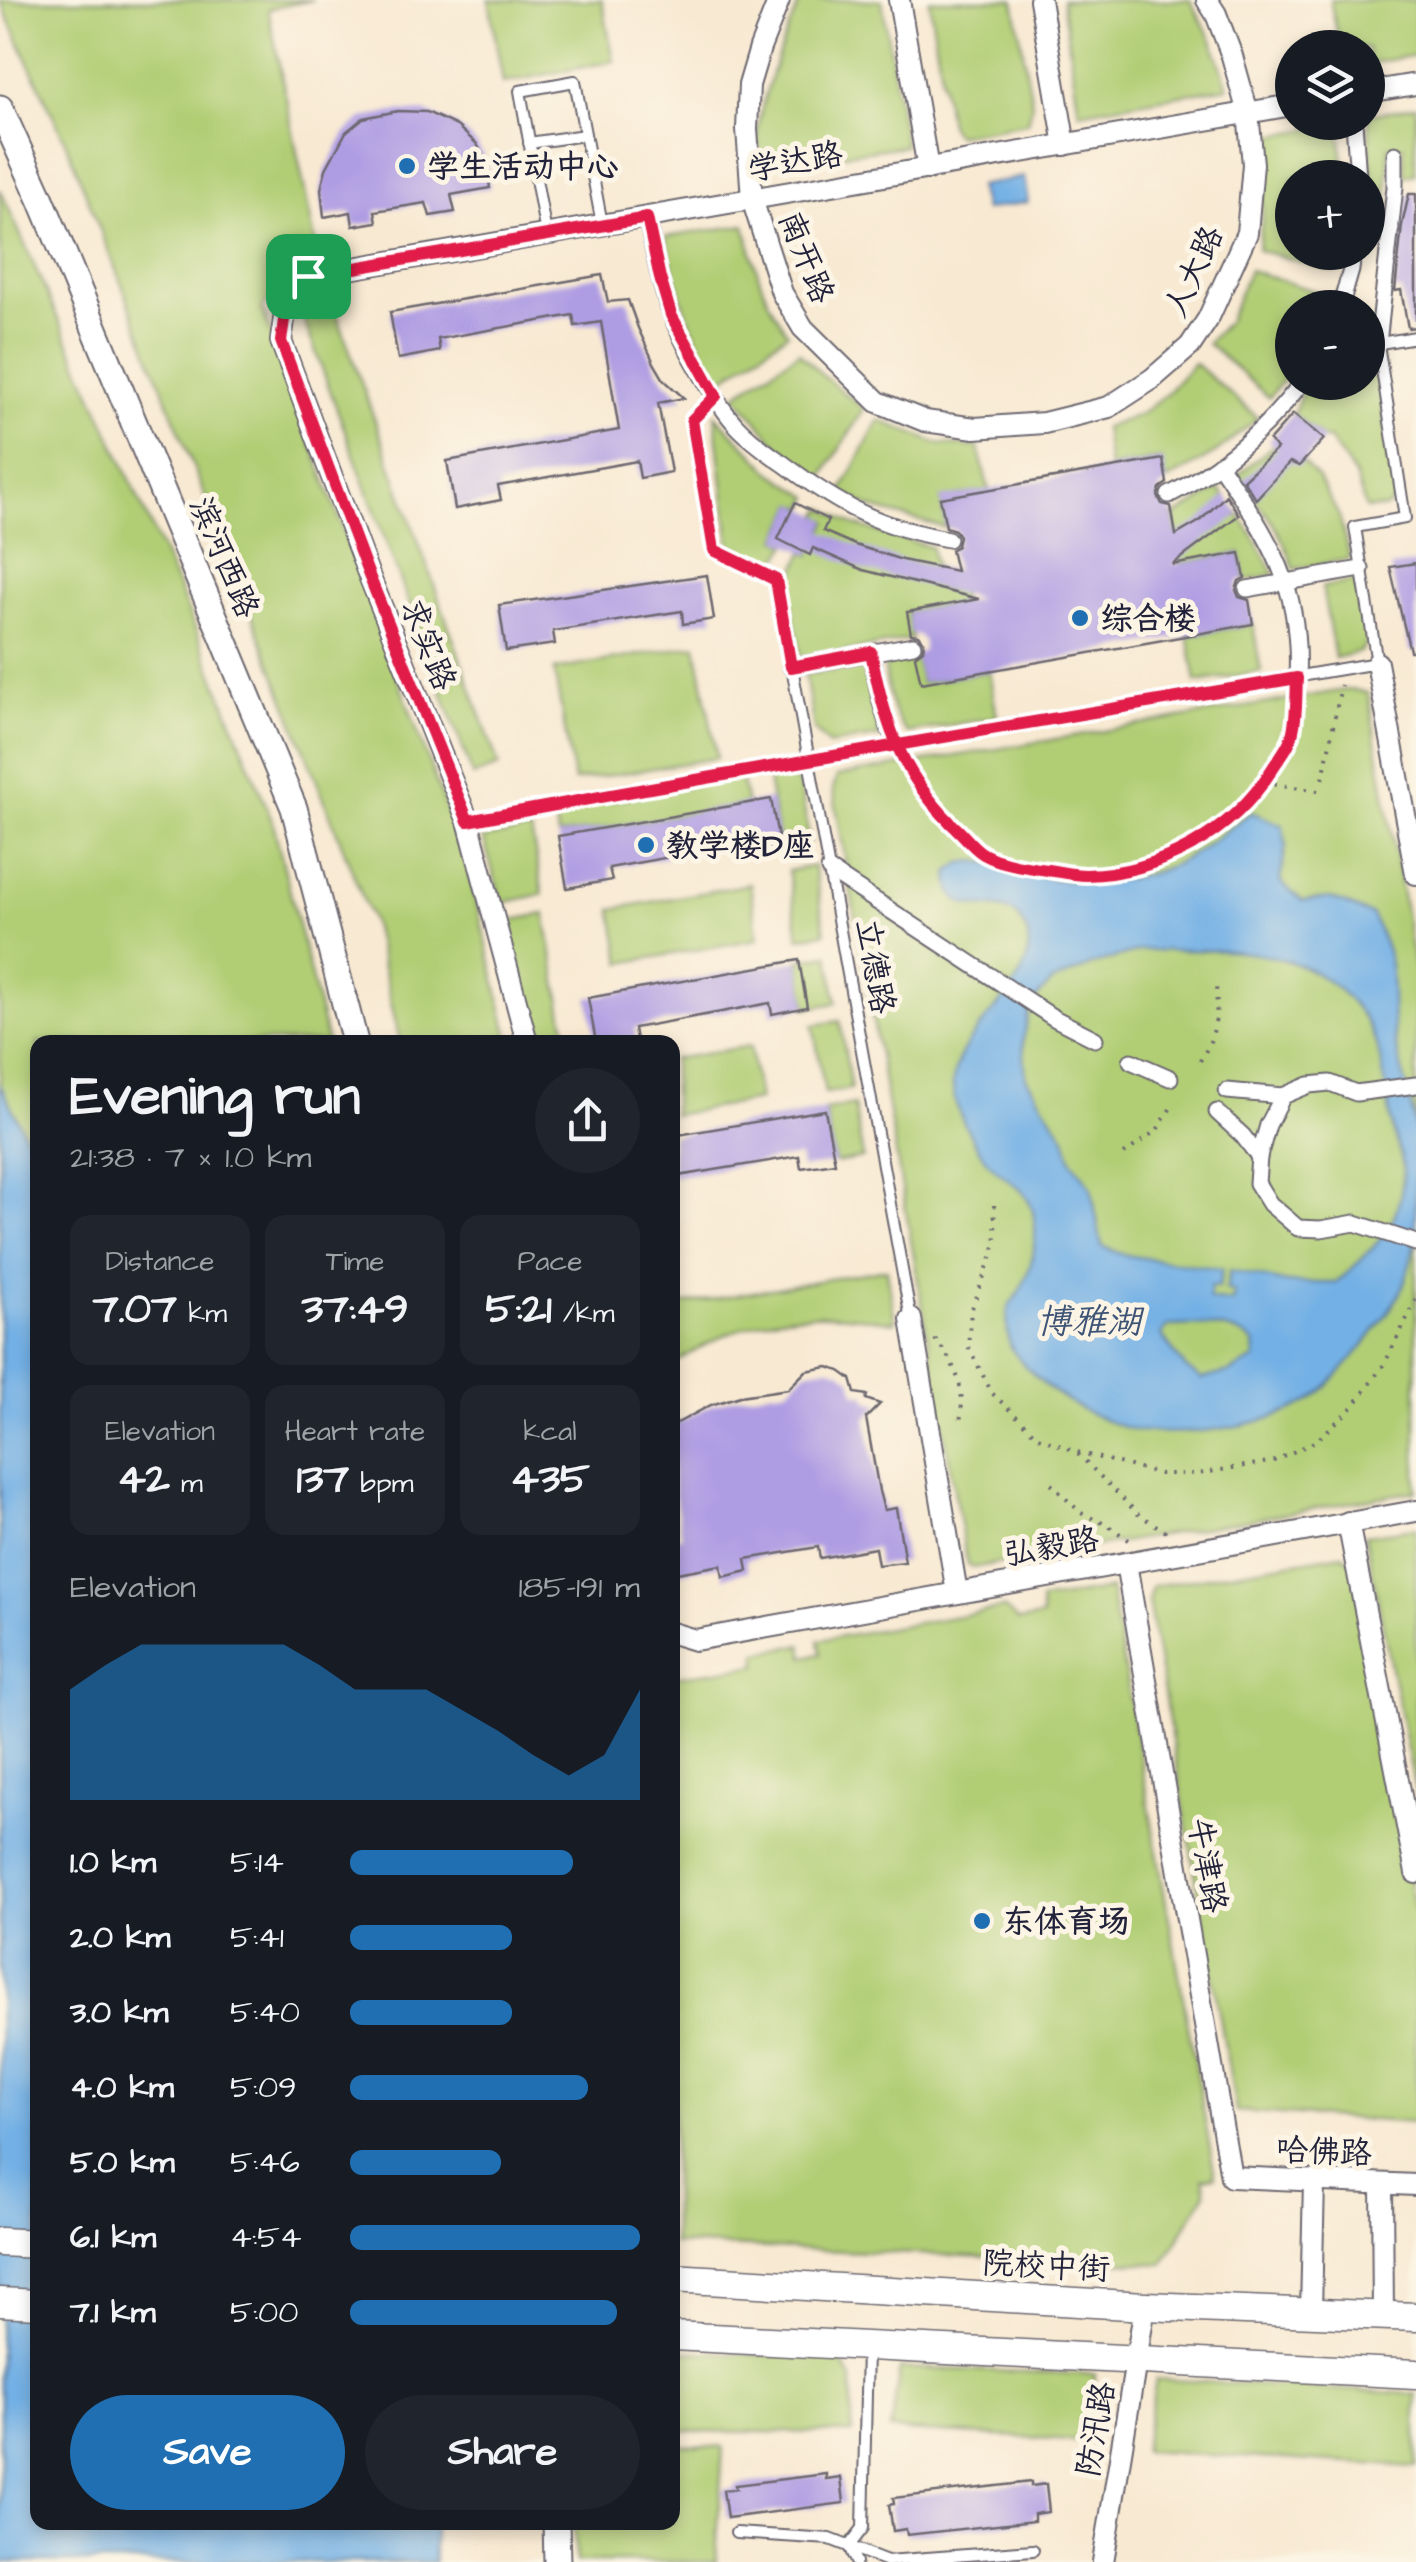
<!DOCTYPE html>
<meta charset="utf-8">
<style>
body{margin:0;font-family:"Architects Daughter","LXGW WenKai TC",sans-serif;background:#20242c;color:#f1f3f6;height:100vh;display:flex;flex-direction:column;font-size:38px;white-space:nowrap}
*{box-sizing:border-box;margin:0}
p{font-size:32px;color:#9ea1a6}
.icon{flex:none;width:55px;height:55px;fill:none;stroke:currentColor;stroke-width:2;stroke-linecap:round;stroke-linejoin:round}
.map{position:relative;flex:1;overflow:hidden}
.sheet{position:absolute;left:30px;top:1035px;width:650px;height:1495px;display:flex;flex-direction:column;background:#171b24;border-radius:20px;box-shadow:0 5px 15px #0003}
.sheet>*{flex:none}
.fabs{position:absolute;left:1275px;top:30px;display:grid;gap:20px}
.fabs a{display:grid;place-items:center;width:110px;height:110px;border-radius:50%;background:#171b24;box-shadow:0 5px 15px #0003;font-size:50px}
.pin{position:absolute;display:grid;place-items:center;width:85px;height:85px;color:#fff;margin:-42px;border-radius:20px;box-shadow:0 5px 15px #0006}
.round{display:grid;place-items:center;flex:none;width:105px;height:105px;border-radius:52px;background:#20242c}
.overview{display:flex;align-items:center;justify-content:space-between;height:170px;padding:0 40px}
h1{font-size:55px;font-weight:800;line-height:75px}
.metrics{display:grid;grid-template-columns:repeat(3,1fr);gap:15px;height:170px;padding:10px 40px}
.metrics div{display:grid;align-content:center;border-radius:20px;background:#20242c;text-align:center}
.metrics b{font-size:42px;font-weight:800}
.metrics small{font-size:28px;font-weight:400}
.metrics p{font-size:28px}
.chart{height:280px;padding:20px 40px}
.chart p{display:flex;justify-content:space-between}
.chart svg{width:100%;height:180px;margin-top:10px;fill:#1f6fb2;opacity:.7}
.button{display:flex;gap:20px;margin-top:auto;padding:20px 40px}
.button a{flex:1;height:115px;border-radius:60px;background:#1f6fb2;color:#fff;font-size:40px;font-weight:800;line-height:115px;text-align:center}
.button a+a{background:#20242c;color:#f1f3f6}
ul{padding:0 40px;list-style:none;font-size:32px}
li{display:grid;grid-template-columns:160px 120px 1fr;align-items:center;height:75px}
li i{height:25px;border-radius:12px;background:#1f6fb2}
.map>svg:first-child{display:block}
</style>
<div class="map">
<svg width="1416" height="2562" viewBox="0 0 1416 2562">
<rect width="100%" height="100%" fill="#fcf5e5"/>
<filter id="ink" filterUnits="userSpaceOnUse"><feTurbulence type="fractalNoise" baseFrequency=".01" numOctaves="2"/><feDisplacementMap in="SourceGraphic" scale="20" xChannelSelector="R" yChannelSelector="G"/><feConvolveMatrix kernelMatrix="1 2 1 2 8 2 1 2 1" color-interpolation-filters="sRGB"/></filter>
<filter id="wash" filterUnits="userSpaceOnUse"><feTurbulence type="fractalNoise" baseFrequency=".0048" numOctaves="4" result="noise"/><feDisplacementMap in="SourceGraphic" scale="40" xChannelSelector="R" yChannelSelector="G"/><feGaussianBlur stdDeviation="2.25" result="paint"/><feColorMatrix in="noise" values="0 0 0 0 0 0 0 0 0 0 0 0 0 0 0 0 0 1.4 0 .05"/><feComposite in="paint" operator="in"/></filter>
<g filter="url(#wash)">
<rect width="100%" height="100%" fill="#f8e9d2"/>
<g fill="#b1ce75" stroke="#6a7858" stroke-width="2.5">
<path d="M0,0h313l-45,9 49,242 -26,21 -29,37 207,562 41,171h-110l-27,-118 -305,-776z"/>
<path d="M489,0h113l12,61 -111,22z"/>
<path d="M801,0h81l23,146 -141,19c-2,-7 -6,-16 -6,-23 -4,-30 29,-112 43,-142z"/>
<path d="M929,0h85l18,103 -5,20 -71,12 -7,-10z"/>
<path d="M1062,0h128l22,40 16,47 -149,25z"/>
<path d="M1330,0h86v55l-48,9v-16l-28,-1z"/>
<path d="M1416,106l-1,68 -10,2 -2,-30 -14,1 -2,60 -19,-1 3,-37 -3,-54z"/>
<path d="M1340,124l4,53 -52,1v74l46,1 -2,19 -78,-22c6,-39 8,-74 4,-113z"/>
<path d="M0,189l180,402 93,232 54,219h-289l-1,121 -37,-76z"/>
<path d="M745,225c10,40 17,74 43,108l-70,49c-25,-46 -42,-94 -53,-145z"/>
<path d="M1249,270l78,25 -5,12 -30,1v60l-23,30 -62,-55 21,-22z"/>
<path d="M332,301l167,465 -26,10 -171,-461z"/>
<path d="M799,352l23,23 42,34 -44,72 -40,-33 -45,-53z"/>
<path d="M1374,355l24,142 -12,11 -20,1 -11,-34 -26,-36h-6l-30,-25 7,-17 11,-14 57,-1v-26z"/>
<path d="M1194,363l64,55 -41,34 -51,29 -4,-22 -53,9 -5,-40 37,-14 25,-20z"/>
<path d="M715,415l57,58 38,24 -5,11 -10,-4 -17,35 10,5 -14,22 -44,-22z"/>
<path d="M879,420l60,24 39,3 11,43 -48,9 5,29 -74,-20 -31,-16z"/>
<path d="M1281,439l37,39 21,38 11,43 -56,10c-15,-44 -28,-58 -60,-91z"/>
<path d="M1219,489l31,41 25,44 -30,7 -5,-28 -59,11 -8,-47z"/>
<path d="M824,508l30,17 77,22 10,43 19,2 1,11 -54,9 5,27 -106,20 -6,-6 -12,-68 16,-33 6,3 18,-34 -9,-5z"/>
<path d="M1356,581l12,59 -8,12 -25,6 -13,-71z"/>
<path d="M1253,624l8,48 -65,10 -8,-46z"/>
<path d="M696,645l21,113 -143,23 -20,-111z"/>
<path d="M915,652l6,31 68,-12 8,46 -90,16c-18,-20 -20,-48 -24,-74z"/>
<path d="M864,667l8,42 9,27 -52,9 -15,-15 -9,-56z"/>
<path d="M1350,689l18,4 48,283v515l-444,77 -5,-3 -134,-776 4,-13z"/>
<path d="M787,769l13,17 10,56 -30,6 -13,-75z"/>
<path d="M741,777l6,27 -189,32 -5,-26z"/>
<path d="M531,830l12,64 -41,9 -19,-65z"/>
<path d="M814,866l11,67 -26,4 -11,-66z"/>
<path d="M750,884l8,55 -136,24 -10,-54z"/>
<path d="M545,914l23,128h-29l-33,-121z"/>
<path d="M829,955l8,48 -30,5 -8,-48z"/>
<path d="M840,1021l11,68 -26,4 -12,-68z"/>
<path d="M750,1046l9,54 -86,15v-56z"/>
<path d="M854,1105l9,53 -28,5 -10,-53z"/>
<path d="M887,1269l8,53c-94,-15 -141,-10 -222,42v-58z"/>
<path d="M1416,1528v267l-51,-260z"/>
<path d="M1342,1554l11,9 63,354v206l-180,-12 -88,-510 4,-15z"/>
<path d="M1110,1589l105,587 -12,2 3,15 -43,71 -490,-20v-567l85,-12 -1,-13 45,-7 2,12 17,-3 -2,-14 185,-32 14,13 24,-4 -2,-16z"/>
<path d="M673,2351l166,6 13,22v54l-179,-2z"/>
<path d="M900,2368l195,6 -3,67 -202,-11z"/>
<path d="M1156,2379l260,15v73l-273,-16z"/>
<path d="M673,2445l50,2 -7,115h-140l-2,-39 98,-1z"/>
</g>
<g fill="#73b0e5" stroke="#4a6990" stroke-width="2.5" fill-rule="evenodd">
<path d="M1024,177l4,25 -44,8 -6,-24z"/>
<path d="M1251,812l31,13 4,20 -6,36 22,20 29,-3 41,17c7,15 15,32 18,49 4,27 0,55 6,83 7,28 17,59 20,88 0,20 0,40 0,60 0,15 0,31 -1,45 -3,18 -9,42 -18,58 -18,30 -54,76 -81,98 -38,30 -128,41 -175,35 -20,-2 -58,-20 -75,-31 -17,-11 -53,-40 -57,-59 -2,-10 -3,-29 1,-37 3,-4 7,-8 9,-12 13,-22 20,-55 14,-80 -5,-25 -29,-32 -44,-49 -15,-18 -38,-58 -36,-82 6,-56 83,-90 75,-143 -10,-60 -81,-2 -79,-66 4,-3 8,-7 13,-9 22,-8 67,13 91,16 30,4 63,3 92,-4 42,-10 72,-38 106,-63zM1142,950c50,1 114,-4 160,16 24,10 49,32 63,54 19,31 21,76 28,111 3,12 9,25 10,37 1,16 -4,38 -11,53 -8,19 -40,48 -56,62h-48l-58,-13 -4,20 8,1 -2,11 -23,-3 2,-13 8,1 3,-18 -98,-14 -22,-9 -11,-59 -20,-28 -6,-22 -39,-59 -3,-37 7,-36 22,-23 42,-18zM1198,1325c22,3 38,3 56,18l1,16 -25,13 -29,7 -15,-11 -25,-33 8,-9z"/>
<path d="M0,1084l38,77v1361l396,1v39h-434z"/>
</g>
<g id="blocks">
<g fill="#af9de3">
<path d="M398,111l29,1 30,14 20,18 9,18 4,26 -39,7 4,17 -25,4 -4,-13 -51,8 2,11 -24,4 -2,-14 -27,5 -3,-28 5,-20 20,-37 17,-14z"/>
<path d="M1409,194h7v133l-8,1 -7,-38 -6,1 7,-66z"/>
<path d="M602,275l6,27 20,-2 10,28 16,35 10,17 20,18 -26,5 13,69 -31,6 -3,-17 -139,25 3,14 -46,9 -8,-48 172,-31 -18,-108 -26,4 -2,-11 -135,24 2,12 -42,8 -8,-47z"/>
<path d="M1293,414l31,25 -25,27 -9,-4 -34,37 -13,-19 34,-31 -8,-8z"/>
<path d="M1163,459l4,24 -7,5 -2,8 4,8 9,2 5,29 24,-14 26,-26 13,20 -67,50 68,-12 5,25 -6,3 -3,9 3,7 10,3 4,24 -332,59 -6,-27 8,-6 1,-8 -6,-7 -7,-1 -4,-22 72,-13 -116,-29 -50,-22 -3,7 -32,-16 17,-36 33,17 -5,11 32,14 47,15 54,11 -5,-21 6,-4 2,-10 -4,-6 -9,-3 -6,-29z"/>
<path d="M1416,563v88h-6l-20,-84z"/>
<path d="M707,575l7,44 -31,5 -1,-13 -129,20 2,13 -49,7 -7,-46z"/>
<path d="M771,799l9,49 -32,6 -2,-11 -137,25 3,12 -45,8 -9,-52z"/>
<path d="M799,960l8,47 -35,7 -2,-11 -136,25 2,12 -40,2 -8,-44z"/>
<path d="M825,1110l10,53 -34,5 -2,-12 -127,21v-41z"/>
<path d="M828,1367l12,4 11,8 4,14 12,2 -1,4 14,5 -14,14 13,73 5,19 12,-2 9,54 -27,3 -3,-17 -55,10 -2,-11 -72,12 2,12 -25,6 -2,-12 -49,9v-35l10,-3 -10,-56v-54l39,-21 29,-9 48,-7 18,-18z"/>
<path d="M826,2474v5l15,-2 3,26 -117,15 -4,-28 13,-1 -1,-4z"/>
<path d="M1031,2482v4l15,-2 3,28 -15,2v7l-127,14 -1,-6 -13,2 -4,-26 5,-1 -1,-6z"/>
</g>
</g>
</g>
<g filter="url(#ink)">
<use href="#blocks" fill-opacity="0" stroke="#6d6870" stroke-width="2.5"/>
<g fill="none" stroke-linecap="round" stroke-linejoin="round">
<g stroke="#6d6870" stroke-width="14">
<g id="service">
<path d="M529,143l56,-8"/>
<path d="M546,234l-26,-143 55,-10 27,143"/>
<path d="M1368,345l48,-8"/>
<path d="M716,396l-24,24 21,130 63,30 135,739"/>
<path d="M468,821l339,-62 570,-96 -22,-136 50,-9 -27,-174"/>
<path d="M736,2533l94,6 57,22 146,-11"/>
<path d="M856,2562l-7,-16 14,-18 4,-179"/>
</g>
</g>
<g stroke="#6d6870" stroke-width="19">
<g id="pedestrian">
<path d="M1354,122l4,56"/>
<path d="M647,218c7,32 12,65 24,96 11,28 45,90 66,112 13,14 31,27 47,38 56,42 95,63 164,75"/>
<path d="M1368,227l23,1"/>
<path d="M1340,308l11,-38 2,-18"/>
<path d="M1378,344l17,-157v-33"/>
<path d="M1219,464c50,74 83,121 78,214"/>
<path d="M1169,495c53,-27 97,-65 133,-113"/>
<path d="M1247,589l114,-20"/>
<path d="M871,652c6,33 11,63 25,92"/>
<path d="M791,667l122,-22"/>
<path d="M829,870l225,148 41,21"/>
<path d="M1131,1061l39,17"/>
<path d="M1416,1085l-60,8 -26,-10 -21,2 -26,11 -15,29 -9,32 -2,26 13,21 28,24 23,1 34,-6 61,20"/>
<path d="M1227,1091l56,5"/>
<path d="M1217,1112l26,24 16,21"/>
</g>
</g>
<g stroke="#6d6870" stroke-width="24">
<g id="minor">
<path d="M779,0l-19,48 -11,37 -2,44 5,70 30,94 21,35 75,74 47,19 50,7 69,-5 65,-16 43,-28 38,-33 18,-27 39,-86 6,-69 -5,-51 -16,-57 -16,-42 -9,-14"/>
<path d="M899,0l29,169"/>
<path d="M1040,0l25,145"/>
<path d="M1368,92l48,-8"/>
<path d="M1377,663l39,211"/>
<path d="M527,1042l-59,-221 -100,-248 -87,-232 5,-35 22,-30 984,-171"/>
<path d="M911,1319l46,274"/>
<path d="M1348,1522l68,351"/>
<path d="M1126,1563l105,614 185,8"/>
<path d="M672,1633l23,7 721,-129"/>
<path d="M1382,2184l1,132"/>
<path d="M1311,2311l3,-129"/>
<path d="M1103,2562l42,-256"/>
</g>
</g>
<g stroke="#6d6870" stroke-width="29">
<g id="tertiary">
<path d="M0,108l41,91 253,609 61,234"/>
<path d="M556,2522l1,40"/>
</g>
</g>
<g stroke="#6d6870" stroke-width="31">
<g id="secondary">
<path d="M0,2242l38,2"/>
<path d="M672,2278l473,28 271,11"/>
<path d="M0,2302l38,2"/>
<path d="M672,2336l744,38"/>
</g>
</g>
<g stroke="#6d6870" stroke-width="4" stroke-dasharray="2.5 8" stroke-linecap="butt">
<path d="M903,757l16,30 24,29 41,39 47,13 53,7 44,-5 46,-15 42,-24 26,-24 22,-25 29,-47 3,-40"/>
<path d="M1323,779l18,-94"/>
<path d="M1264,782l54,9"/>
<path d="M1200,1061c16,-25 18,-47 16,-76"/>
<path d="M1124,1154l33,-24 15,-24"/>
<path d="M994,1205l2,39 -25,67 -3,35 24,47 46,44 39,15 83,22h38l76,-13 42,-20 37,-34 32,-44 31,-63"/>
<path d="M935,1339c22,27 32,52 24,87"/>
<path d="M1078,1454l60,60 30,19"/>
<path d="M1051,1484l30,29 26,12 22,15"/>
</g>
<use href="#service" stroke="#fff" stroke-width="10"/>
<use href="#pedestrian" stroke="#fff" stroke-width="15"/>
<use href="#minor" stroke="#fff" stroke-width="20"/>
<use href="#tertiary" stroke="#fff" stroke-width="25"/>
<use href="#secondary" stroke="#fff" stroke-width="28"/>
</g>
</g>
<g fill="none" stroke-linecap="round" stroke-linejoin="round" filter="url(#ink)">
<g stroke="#fff" stroke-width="20">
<path id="route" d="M308,276l-22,30 -5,35 87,232 100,248c276,-51 552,-97 829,-143 -1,18 0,36 -4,53 -2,14 -15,28 -22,40 -39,62 -112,102 -185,104 -12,0 -25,-3 -38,-5 -17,-2 -51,-7 -66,-17 -8,-5 -15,-14 -22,-21 -57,-53 -75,-105 -89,-180l-80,15 -15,-87 -62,-30 -22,-130 24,-24 -45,-81 -11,-37 -13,-60 -339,58"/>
</g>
<use href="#route" stroke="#e11d48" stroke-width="12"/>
</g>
<g fill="#1f6fb2" stroke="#fcf5e5" stroke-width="4">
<circle cx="407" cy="166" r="10"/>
<circle cx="1080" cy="618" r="10"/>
<circle cx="646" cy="845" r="10"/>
<circle cx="982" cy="1921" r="10"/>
</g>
<g text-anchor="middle" stroke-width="10" stroke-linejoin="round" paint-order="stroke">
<g font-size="32" fill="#22223b" stroke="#fcf5e5">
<text transform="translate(795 161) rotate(-10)" y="11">学达路</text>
<text transform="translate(807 257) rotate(68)" y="11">南开路</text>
<text transform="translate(1193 271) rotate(-65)" y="11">人大路</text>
<text transform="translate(225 557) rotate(67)" y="11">滨河西路</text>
<text transform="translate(429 644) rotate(68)" y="11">求实路</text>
<text transform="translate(876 966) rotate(80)" y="11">立德路</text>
<text transform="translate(1051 1546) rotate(-10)" y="11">弘毅路</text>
<text transform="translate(1208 1865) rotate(80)" y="11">牛津路</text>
<text transform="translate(1324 2151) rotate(2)" y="11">哈佛路</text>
<text transform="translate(1046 2265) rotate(3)" y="11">院校中街</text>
<text transform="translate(1095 2429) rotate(-80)" y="11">防汛路</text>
</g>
<g font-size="32" font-weight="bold" fill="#22223b" stroke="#fcf5e5" text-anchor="start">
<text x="427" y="177">学生活动中心</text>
<text x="1100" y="629">综合楼</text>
<text x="666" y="856">教学楼D座</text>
<text x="1002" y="1932">东体育场</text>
</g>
<g font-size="35" font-style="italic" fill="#3e5476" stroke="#fcf5e5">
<text x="1089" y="1333">博雅湖</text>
</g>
</g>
</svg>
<div class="fabs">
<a><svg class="icon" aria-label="layers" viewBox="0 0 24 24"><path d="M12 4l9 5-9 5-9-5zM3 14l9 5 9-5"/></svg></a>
<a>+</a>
<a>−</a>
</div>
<div class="pin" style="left:308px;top:276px;background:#1e9e55"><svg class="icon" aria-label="arrive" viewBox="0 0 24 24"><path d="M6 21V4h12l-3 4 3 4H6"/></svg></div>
<section class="sheet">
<div class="overview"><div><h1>Evening run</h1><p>21:38 · 7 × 1.0 km</p></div><a class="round"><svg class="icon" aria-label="share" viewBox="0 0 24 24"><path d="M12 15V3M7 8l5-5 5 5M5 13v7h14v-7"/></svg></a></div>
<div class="metrics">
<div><p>Distance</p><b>7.07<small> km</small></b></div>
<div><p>Time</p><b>37:49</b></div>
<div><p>Pace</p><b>5:21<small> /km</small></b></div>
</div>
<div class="metrics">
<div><p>Elevation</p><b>42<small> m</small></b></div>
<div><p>Heart rate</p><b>137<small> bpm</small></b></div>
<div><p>kcal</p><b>435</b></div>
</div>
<div class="chart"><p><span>Elevation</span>185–191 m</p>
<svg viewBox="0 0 160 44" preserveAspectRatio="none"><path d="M0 44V17L10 11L20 6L30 6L40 6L50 6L60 6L70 11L80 17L90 17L100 17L110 22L120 27L130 33L140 38L150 33L160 17V44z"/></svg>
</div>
<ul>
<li><b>1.0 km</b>5:14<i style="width:77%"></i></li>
<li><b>2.0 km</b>5:41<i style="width:56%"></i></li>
<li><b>3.0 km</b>5:40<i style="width:56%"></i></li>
<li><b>4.0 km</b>5:09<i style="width:82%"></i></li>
<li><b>5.0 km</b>5:46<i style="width:52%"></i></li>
<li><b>6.1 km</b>4:54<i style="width:100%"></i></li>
<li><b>7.1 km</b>5:00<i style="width:92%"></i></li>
</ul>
<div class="button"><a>Save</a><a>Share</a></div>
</section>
</div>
